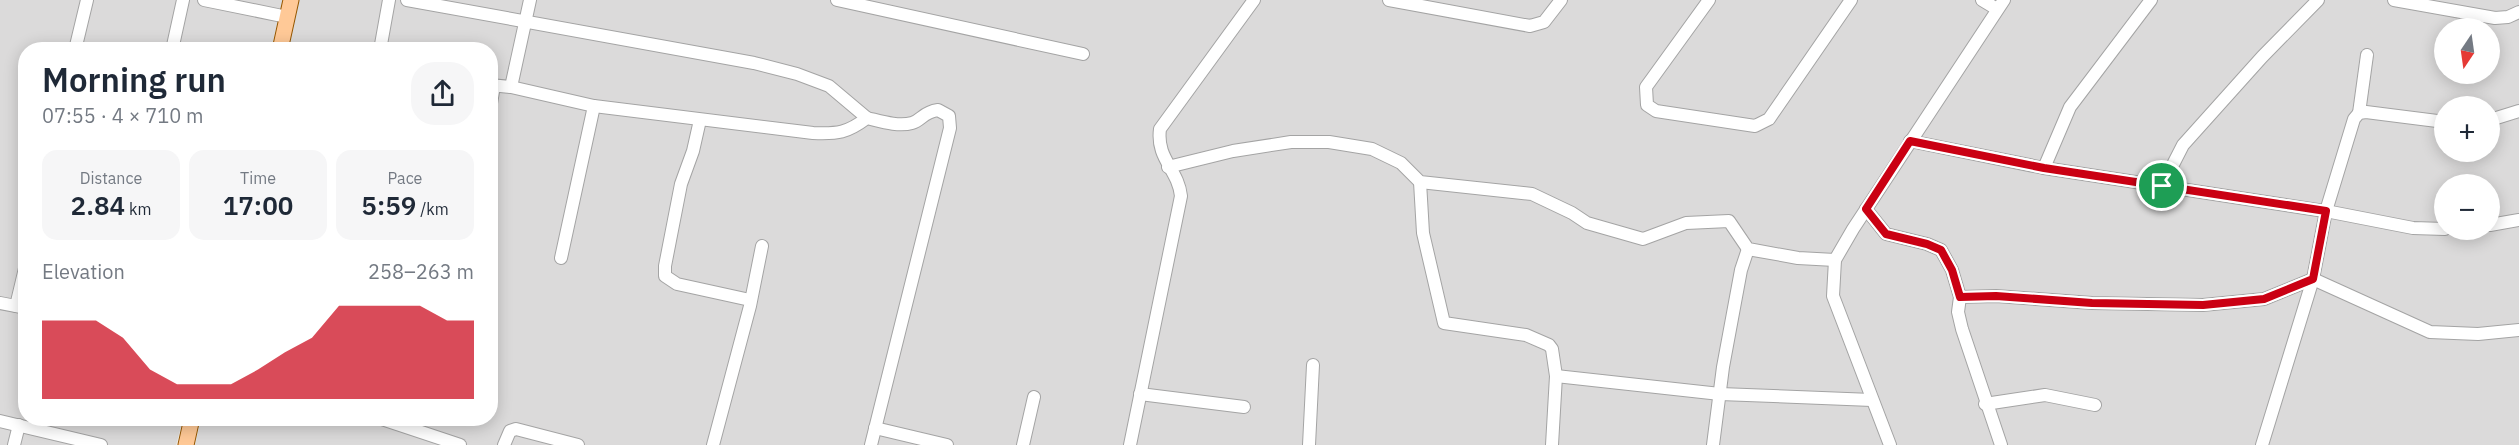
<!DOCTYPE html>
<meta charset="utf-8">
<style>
body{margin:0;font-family:"IBM Plex Sans",sans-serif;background:#f6f6f7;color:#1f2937;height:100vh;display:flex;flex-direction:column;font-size:22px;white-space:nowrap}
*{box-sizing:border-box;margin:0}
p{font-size:20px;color:#747a83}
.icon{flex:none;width:33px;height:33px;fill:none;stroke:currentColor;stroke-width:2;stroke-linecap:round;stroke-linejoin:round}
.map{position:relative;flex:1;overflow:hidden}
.side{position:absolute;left:18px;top:42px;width:480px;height:384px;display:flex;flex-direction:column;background:#fff;border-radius:24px;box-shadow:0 3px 15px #0003}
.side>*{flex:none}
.needle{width:39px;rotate:193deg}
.buttons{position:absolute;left:2434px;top:18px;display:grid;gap:12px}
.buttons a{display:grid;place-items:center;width:66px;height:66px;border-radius:50%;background:#fff;box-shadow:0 3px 15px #0003;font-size:30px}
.pin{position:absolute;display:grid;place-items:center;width:51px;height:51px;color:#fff;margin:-26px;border:3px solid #fff;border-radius:50%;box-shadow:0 2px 6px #0007}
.round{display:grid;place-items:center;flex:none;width:63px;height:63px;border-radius:24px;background:#f6f6f7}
.summary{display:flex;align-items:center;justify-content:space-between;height:102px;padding:0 24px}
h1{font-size:33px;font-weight:600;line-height:45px}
.metrics{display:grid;grid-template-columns:repeat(3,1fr);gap:9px;height:102px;padding:6px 24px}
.metrics div{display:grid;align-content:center;border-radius:15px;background:#f6f6f7;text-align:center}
.metrics b{font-size:26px;font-weight:600}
.metrics small{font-size:16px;font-weight:400}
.metrics p{font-size:16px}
.chart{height:168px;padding:12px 24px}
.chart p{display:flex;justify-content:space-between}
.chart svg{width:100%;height:108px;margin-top:6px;fill:#ca0013;opacity:.7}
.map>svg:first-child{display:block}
</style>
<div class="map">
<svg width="2519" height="445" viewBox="0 0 2519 445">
<rect width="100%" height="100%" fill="#efeae2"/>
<g fill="#dbdada" fill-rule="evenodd">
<path d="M0,0h283l-12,49 -245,1v368l157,1 -7,26h-176z"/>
<path d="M299,0h2220v445h-2324l6,-26 289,-1v-368l-203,-1zM2445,28h45v46h-45zM2445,106h45v46h-45zM2445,184h45v46h-45z"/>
</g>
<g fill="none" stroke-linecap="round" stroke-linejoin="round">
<g stroke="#a4a4a4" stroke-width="14">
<g id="minor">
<path d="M204,0l83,17"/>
<path d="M407,0l347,63 43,11 32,12 38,32"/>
<path d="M837,0l246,54"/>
<path d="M1389,0l141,26 14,-4 17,-22"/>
<path d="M1709,0l-63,87 1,18 9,6 99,15 14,-7 82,-119"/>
<path d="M1982,0l15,9"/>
<path d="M2394,0l101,18 13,-1 11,-5"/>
<path d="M75,50l12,-50"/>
<path d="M172,50l11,-50"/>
<path d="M380,50l9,-50"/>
<path d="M490,85l21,2 83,19 219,27c25,1 34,0 54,-15 13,3 31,9 45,5 10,-3 11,-11 26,-13l11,6 1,12 -79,317"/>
<path d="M511,87l19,-87"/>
<path d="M490,109l4,-23"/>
<path d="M2359,113l8,-58"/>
<path d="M700,120l-7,31 -12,33 -16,82v10l12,8 73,16"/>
<path d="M2490,120l29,-9"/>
<path d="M1910,141l134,27 287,44 82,16 32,1"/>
<path d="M1168,167l65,-16 58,-9h38l43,7 29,14 19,19 112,12 40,19 15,10 56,16 43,-16 43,-2 19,28 50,9 37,2"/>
<path d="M2044,168l26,-61 81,-107"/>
<path d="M1420,182l3,51 21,90 82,12 23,10 3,4 4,27 -4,69"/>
<path d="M2162,186l21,-41 79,-88 56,-57"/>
<path d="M1866,209l20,25 41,10 14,6 11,20 8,27 -2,15 4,17 39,116"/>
<path d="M2490,225l29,-5"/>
<path d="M561,258l33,-152"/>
<path d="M1960,297l36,-1 96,7 111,2 61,-6 49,-20 117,53 48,2 41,-4"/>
<path d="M0,303l26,5"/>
<path d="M16,306l10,-42"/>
<path d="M1556,376l164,18 152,6"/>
<path d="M1140,394l104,13"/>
<path d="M1985,404l60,-9 50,10"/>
<path d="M379,418l81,27"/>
<path d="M0,421l101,24"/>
<path d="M875,428l72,17"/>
<path d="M14,445l5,-20"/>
<path d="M504,445l6,-14 6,-2 62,16"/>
<path d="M713,445l37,-139 12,-60"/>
<path d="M1023,445l11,-48"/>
<path d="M1130,445l51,-249c-3,-27 -25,-37 -21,-67l94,-129"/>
<path d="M1309,445l4,-80"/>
<path d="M1713,445l10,-78 18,-97 7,-21"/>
<path d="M1890,445l-57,-149 2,-36 18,-31 151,-229"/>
<path d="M2262,445l51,-166 13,-68 28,-92 5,-6 7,-1 79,10"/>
</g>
</g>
<g stroke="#965700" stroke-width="17">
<g id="major">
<path d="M280,50l11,-50"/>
<path d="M186,445l6,-27"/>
</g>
</g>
<use href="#minor" stroke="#fff" stroke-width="12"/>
<use href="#major" stroke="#ffc997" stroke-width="15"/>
</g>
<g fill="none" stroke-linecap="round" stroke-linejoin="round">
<g stroke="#fff" stroke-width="12">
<path id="route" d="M1910,141l134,27 282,43 -13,68 -49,20 -61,6 -111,-2 -96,-7 -36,1 -8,-27 -11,-20 -14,-6 -41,-10 -20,-25z"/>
</g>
<use href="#route" stroke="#ca0013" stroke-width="8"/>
</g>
</svg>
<div class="buttons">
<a><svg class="needle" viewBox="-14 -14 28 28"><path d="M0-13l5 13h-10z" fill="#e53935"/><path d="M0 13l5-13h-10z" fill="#747a83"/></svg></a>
<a>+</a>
<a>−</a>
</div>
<div class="pin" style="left:2162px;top:186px;background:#1e9e55"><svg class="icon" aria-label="arrive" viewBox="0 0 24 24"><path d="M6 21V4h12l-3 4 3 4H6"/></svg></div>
<section class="side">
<div class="summary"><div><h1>Morning run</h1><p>07:55 · 4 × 710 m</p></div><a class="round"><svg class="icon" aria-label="share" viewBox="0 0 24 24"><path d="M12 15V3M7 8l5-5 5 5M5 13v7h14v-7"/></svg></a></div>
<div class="metrics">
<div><p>Distance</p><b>2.84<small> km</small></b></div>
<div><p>Time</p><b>17:00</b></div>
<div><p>Pace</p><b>5:59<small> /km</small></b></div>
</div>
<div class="chart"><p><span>Elevation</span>258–263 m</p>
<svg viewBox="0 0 160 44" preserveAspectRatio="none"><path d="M0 44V12L10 12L20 12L30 19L40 32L50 38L60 38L70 38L80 32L90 25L100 19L110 6L120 6L130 6L140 6L150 12L160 12V44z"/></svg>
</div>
</section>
</div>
